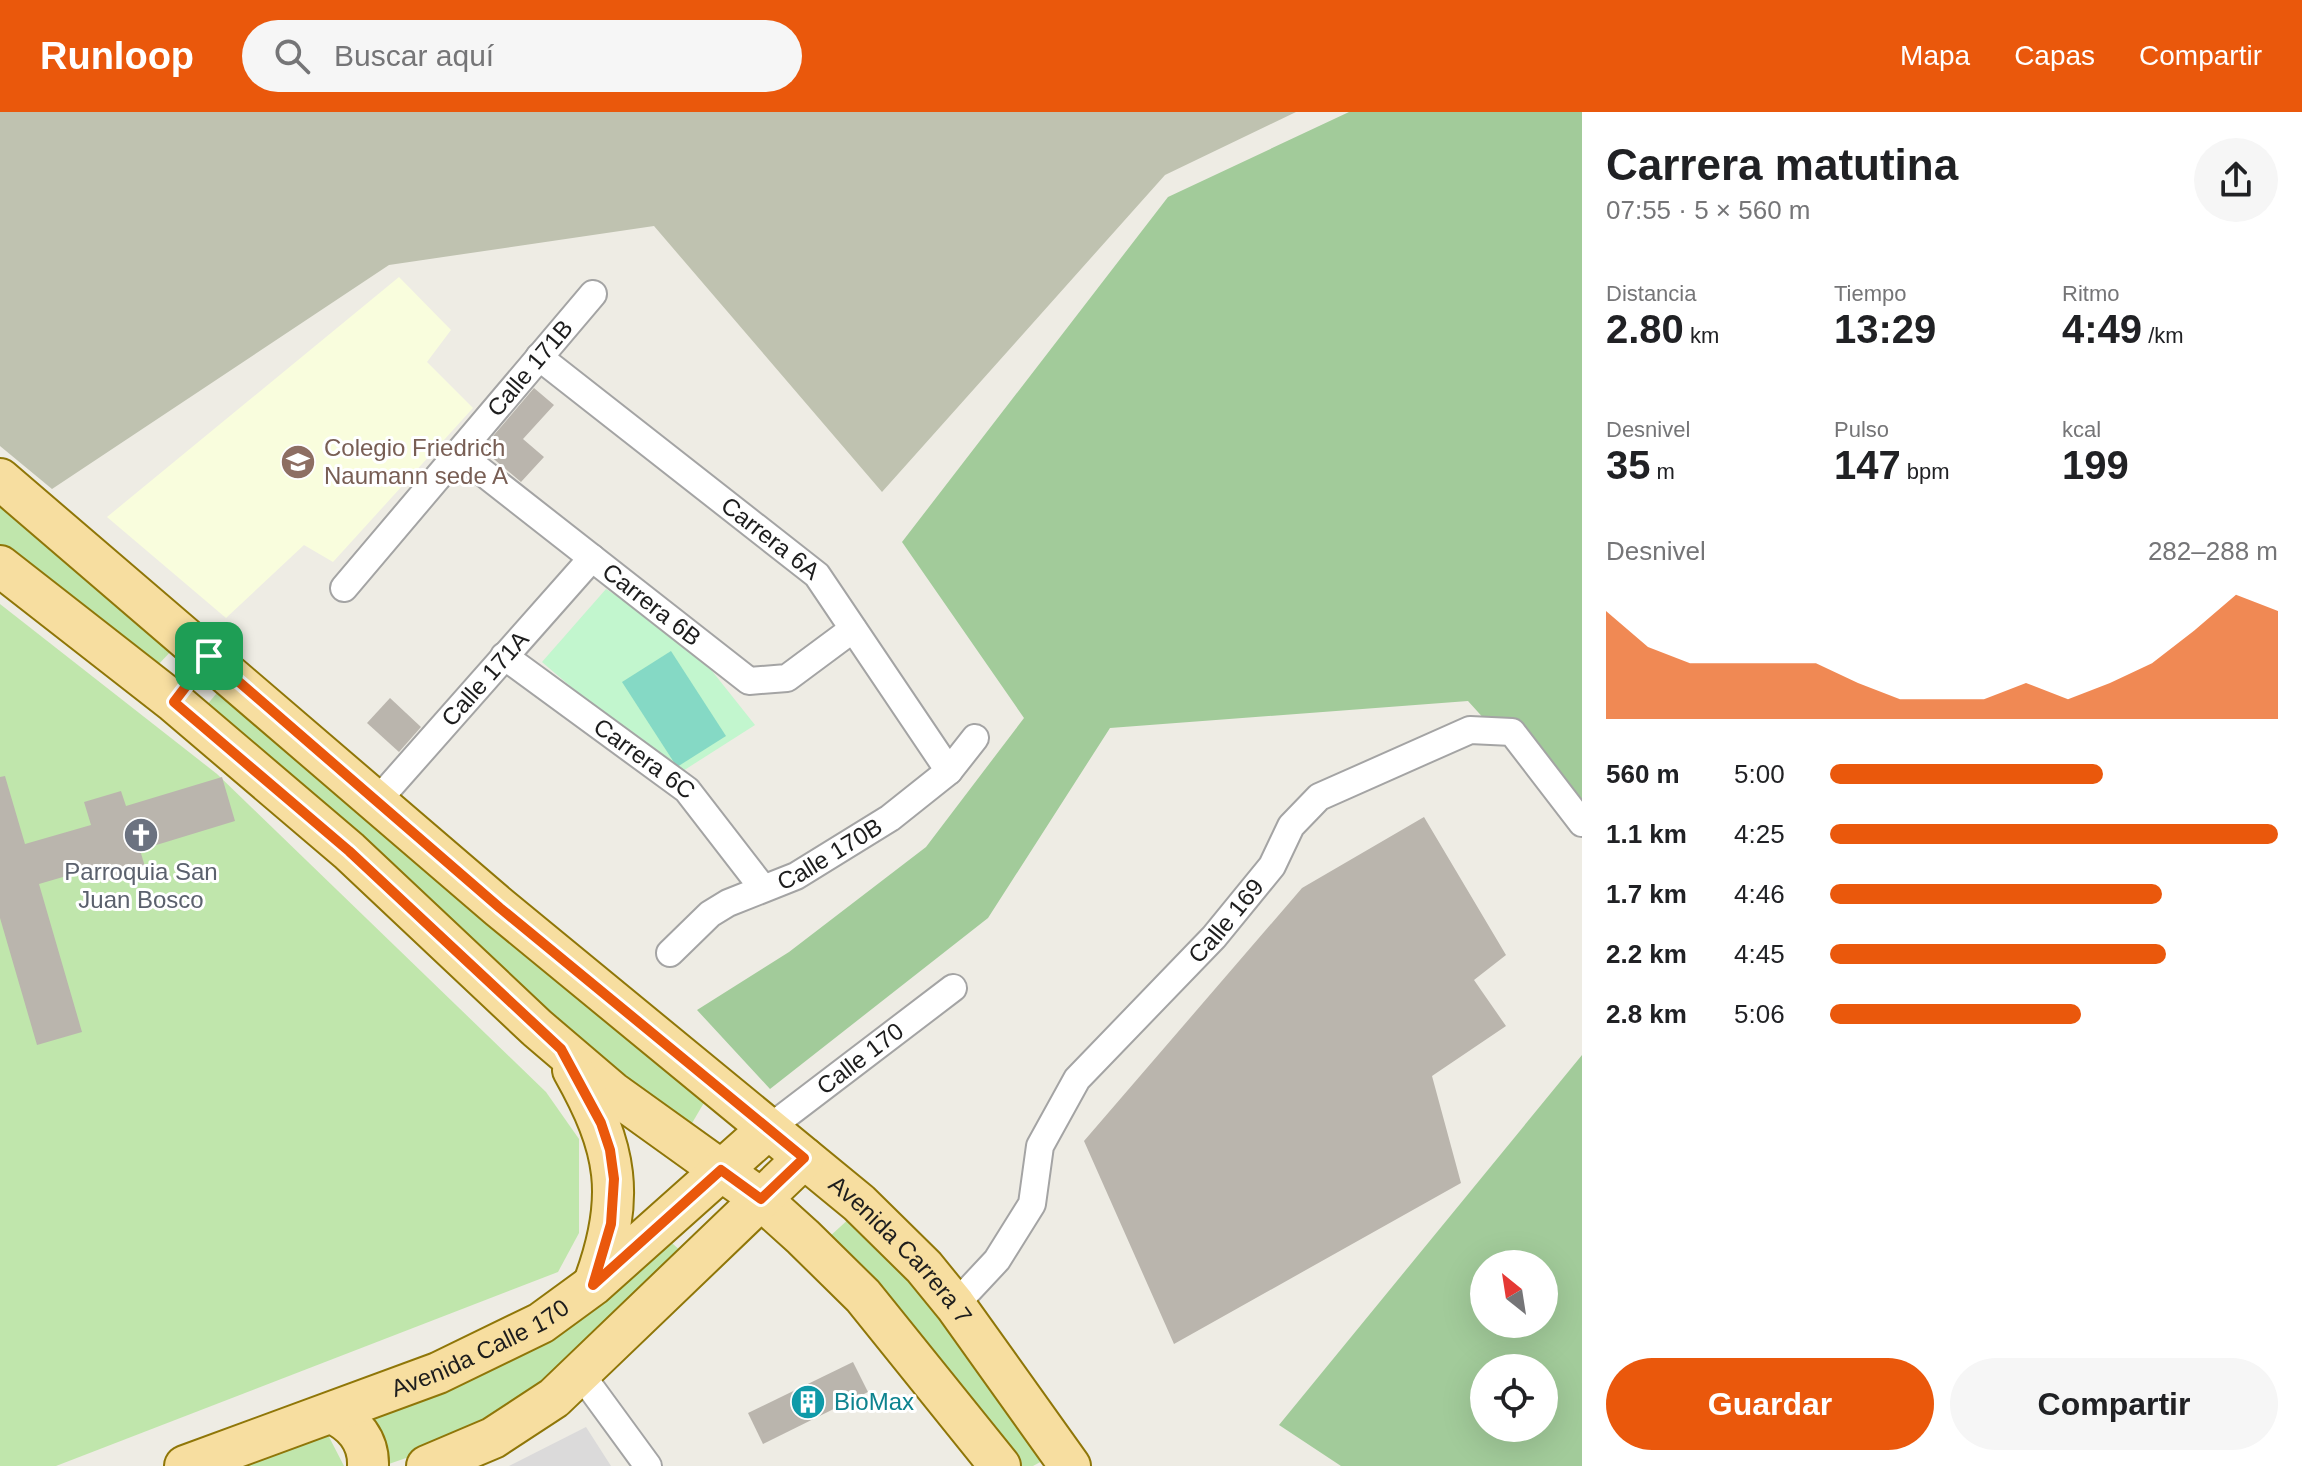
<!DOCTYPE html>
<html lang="es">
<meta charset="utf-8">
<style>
body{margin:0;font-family:Arial,sans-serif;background:#f6f6f6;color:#202124;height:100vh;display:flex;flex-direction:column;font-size:30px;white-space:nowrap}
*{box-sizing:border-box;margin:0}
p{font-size:26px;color:#757577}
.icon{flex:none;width:44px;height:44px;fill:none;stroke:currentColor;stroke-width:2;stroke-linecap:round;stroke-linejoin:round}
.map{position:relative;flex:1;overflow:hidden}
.side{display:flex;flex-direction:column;background:#fff;width:720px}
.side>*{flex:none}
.needle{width:52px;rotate:330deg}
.fabs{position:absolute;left:1470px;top:1138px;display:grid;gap:16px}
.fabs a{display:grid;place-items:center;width:88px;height:88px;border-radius:50%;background:#fff;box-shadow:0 8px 32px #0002;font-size:40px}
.pin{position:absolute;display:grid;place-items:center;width:68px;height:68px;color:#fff;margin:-34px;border-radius:16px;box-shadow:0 4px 12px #0006}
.round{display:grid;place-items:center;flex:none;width:84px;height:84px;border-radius:42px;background:#f6f6f6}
.headline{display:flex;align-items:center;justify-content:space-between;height:136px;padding:0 24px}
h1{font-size:44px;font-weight:600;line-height:60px}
.metrics{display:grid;grid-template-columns:repeat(3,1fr);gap:12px;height:136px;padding:8px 24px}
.metrics div{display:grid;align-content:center}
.metrics b{font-size:40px;font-weight:600}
.metrics small{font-size:22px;font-weight:400}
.metrics p{font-size:22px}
.chart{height:224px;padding:16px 24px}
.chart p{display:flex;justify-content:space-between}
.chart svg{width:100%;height:144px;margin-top:8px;fill:#ea580c;opacity:.7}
.cta{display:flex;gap:16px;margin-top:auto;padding:16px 24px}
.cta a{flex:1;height:92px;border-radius:48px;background:#ea580c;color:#fff;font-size:32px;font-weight:600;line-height:92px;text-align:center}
.cta a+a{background:#f6f6f6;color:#202124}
ul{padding:0 24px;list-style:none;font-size:26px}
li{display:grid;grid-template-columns:128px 96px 1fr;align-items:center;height:60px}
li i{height:20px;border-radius:10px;background:#ea580c}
header{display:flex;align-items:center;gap:48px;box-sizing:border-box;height:112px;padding:0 40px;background:#ea580c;color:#fff}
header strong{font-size:38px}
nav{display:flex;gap:44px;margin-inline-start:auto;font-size:28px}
.search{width:560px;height:72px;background:#f6f6f6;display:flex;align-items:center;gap:20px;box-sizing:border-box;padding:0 28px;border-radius:44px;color:#757577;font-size:30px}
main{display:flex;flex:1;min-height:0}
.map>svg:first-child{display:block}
</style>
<header>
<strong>Runloop</strong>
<div class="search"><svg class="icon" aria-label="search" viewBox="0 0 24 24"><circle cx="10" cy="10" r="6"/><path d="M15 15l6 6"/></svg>Buscar aquí</div>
<nav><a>Mapa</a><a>Capas</a><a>Compartir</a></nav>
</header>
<main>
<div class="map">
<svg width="1582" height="1354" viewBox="0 0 1582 1354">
<rect width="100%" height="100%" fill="#eeece4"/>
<path fill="#dbdada" d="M586,1315l25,39h-102z"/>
<path fill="#f9fddd" d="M399,165l52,53 -24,32 46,46 -140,154 -29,-17 -78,73 -119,-101z"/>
<path fill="#bfc2b0" d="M0,0h1296l-131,63 -283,317 -228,-266 -265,39 -337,224 -52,-43z"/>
<g fill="#c0e6ac">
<path d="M0,388l174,148 -18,19 -156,-122z"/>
<path d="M0,492l217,170 329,318 33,47v94l-21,39 -502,194h-56z"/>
<path d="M221,576l484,413 -17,29 -74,-59 -408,-365z"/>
<path d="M851,1105l86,92 107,151 -11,6h-19l-185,-229z"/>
<path d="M660,1120l24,22 -124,119 -96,65 -81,28 -23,-51z"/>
<path d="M327,1321l17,33h-125z"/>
</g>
<g fill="#a2cb9a" fill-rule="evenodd">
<path d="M1349,0h233v715l-114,-126 -358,27 -122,190 -218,171 -73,-79 92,-58 137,-105 98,-129 -122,-176 266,-345z"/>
<path d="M1582,943v411h-241l-62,-41zM1484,1152h60v60h-60zM1484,1256h60v60h-60z"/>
</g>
<path fill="#c2f6ce" d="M606,477l83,53 66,83 -80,51 -133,-114z"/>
<path fill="#85d9c5" d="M671,539l55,85 -49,31 -55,-85z"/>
<g fill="#bab5ad">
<path d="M534,276l20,17 -31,34 21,18 -23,25 -39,-33z"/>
<path d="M390,586l31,29 -22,25 -32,-29z"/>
<path d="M5,664l20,68 66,-19 -7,-23 37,-11 5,15 96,-29 13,44 -95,29 6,20 -38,11 -4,-16 -65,19 43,148 -45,13 -37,-127v-141z"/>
<path d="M1424,705l82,138 -32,25 32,46 -74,50 29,107 -287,161 -90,-203 218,-253z"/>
<path d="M853,1250l15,30 -105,52 -15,-31z"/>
</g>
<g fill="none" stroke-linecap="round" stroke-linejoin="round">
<g stroke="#a4a4a4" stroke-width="30">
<g id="minor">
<path id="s1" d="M539,245l278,218 132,196"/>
<path id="s2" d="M458,341l291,228 38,-3 66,-49"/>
<path id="s3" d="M344,476l249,-294"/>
<path id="s4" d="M504,544l183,134 75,97"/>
<path id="s5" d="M378,688l214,-242"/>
<path id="s6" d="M670,841l40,-39 18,-11 68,-27 94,-58 59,-47 26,-33"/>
<path id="s7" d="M768,1017l185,-141"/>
<path id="s8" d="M955,1193l42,-45 35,-56 8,-58 37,-67 137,-142 58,-71 19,-40 28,-29 151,-67 42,2 70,91"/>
<path d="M580,1261l68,93"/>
</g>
</g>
<g stroke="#8f7608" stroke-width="44">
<g id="primary">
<path id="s9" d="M0,367l500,429 359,295 65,64 31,38 115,161"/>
<path d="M0,454l174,136 175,149 188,177 75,64 149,107 42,38 60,59 137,170"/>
<path d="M573,958c44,78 53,127 21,213"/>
<path d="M332,1301c22,10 37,28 36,53"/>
<path id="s10" d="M185,1354l253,-93 103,-50 52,-38 175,-156"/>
<path d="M427,1354l66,-28 61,-40 250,-240"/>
</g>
</g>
<use href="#minor" stroke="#fff" stroke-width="26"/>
<use href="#primary" stroke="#f7dea0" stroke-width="40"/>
</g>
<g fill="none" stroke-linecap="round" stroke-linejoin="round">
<g stroke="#fff" stroke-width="16">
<path id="route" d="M209,544l291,252 304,250 -43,41 -40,-29 -128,115 18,-61 3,-45 -4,-29 -9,-27 -40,-74 -212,-198 -175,-149z"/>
</g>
<use href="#route" stroke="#ea580c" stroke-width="10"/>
</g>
<defs>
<g id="school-disc" transform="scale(1.8)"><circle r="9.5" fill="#8d6e63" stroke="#fff"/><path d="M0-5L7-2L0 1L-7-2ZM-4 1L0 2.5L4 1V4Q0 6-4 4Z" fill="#fff"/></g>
<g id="church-disc" transform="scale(1.8)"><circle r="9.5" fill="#6b7280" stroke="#fff"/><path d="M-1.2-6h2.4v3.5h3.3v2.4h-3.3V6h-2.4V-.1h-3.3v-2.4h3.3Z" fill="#fff"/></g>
<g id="building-disc" transform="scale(1.8)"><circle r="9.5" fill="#0f9aa8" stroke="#fff"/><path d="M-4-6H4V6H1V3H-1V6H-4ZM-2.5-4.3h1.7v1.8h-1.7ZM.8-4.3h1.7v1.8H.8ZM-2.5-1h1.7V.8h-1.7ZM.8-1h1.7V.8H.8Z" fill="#fff"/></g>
</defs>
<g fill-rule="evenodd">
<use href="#school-disc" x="298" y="350"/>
<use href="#church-disc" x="141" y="723"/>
<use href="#building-disc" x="808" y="1290"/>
</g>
<g text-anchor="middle" stroke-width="6" stroke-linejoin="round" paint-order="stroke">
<g font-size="24" fill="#1d1d1d" stroke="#fff">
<text dy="8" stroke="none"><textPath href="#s3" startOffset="288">Calle 171B</textPath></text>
<text dy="8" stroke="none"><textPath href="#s1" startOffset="294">Carrera 6A</textPath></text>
<text dy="8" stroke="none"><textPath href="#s2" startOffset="246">Carrera 6B</textPath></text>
<text dy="8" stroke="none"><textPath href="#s5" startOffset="162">Calle 171A</textPath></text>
<text dy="8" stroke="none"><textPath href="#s4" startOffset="174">Carrera 6C</textPath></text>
<text dy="8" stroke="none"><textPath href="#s6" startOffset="190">Calle 170B</textPath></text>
<text dy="8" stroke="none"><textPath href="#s8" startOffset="480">Calle 169</textPath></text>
<text dy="8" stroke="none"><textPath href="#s7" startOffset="116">Calle 170</textPath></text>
<text dy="8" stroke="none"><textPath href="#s9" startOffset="1186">Avenida Carrera 7</textPath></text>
<text dy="8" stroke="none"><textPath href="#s10" startOffset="318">Avenida Calle 170</textPath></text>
</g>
<g font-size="24" fill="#785e54" stroke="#fff" text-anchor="start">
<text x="324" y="344">Colegio Friedrich<tspan x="324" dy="28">Naumann sede A</tspan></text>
</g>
<g font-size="24" fill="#5b616d" stroke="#fff">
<text x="141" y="768">Parroquia San<tspan x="141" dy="28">Juan Bosco</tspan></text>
</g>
<g font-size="24" fill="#0d838f" stroke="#fff" text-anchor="start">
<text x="834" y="1298">BioMax</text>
</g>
</g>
</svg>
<div class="fabs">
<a><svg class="needle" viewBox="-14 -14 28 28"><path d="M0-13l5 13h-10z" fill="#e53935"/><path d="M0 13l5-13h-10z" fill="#757577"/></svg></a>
<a><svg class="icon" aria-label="locate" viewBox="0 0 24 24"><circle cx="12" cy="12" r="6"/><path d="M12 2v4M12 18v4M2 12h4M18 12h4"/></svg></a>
</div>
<div class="pin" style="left:209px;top:544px;background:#1e9e55"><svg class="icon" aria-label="arrive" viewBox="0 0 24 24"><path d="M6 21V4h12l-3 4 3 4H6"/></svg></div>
</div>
<section class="side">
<div class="headline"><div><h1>Carrera matutina</h1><p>07:55 · 5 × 560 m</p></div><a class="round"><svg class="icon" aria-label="share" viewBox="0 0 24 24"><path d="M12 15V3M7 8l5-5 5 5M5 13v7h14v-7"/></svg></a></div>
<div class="metrics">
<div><p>Distancia</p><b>2.80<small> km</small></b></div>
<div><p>Tiempo</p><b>13:29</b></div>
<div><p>Ritmo</p><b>4:49<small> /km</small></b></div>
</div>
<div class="metrics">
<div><p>Desnivel</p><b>35<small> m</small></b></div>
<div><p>Pulso</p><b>147<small> bpm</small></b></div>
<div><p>kcal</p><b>199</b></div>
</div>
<div class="chart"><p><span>Desnivel</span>282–288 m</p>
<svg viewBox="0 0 160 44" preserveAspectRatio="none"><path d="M0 44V11L10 22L20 27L30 27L40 27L50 27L60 33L70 38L80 38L90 38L100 33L110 38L120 33L130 27L140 17L150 6L160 11V44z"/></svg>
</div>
<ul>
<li><b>560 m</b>5:00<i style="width:61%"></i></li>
<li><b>1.1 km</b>4:25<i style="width:100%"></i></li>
<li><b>1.7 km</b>4:46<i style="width:74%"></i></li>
<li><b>2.2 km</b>4:45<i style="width:75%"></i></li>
<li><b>2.8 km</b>5:06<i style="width:56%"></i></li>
</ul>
<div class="cta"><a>Guardar</a><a>Compartir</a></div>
</section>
</main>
